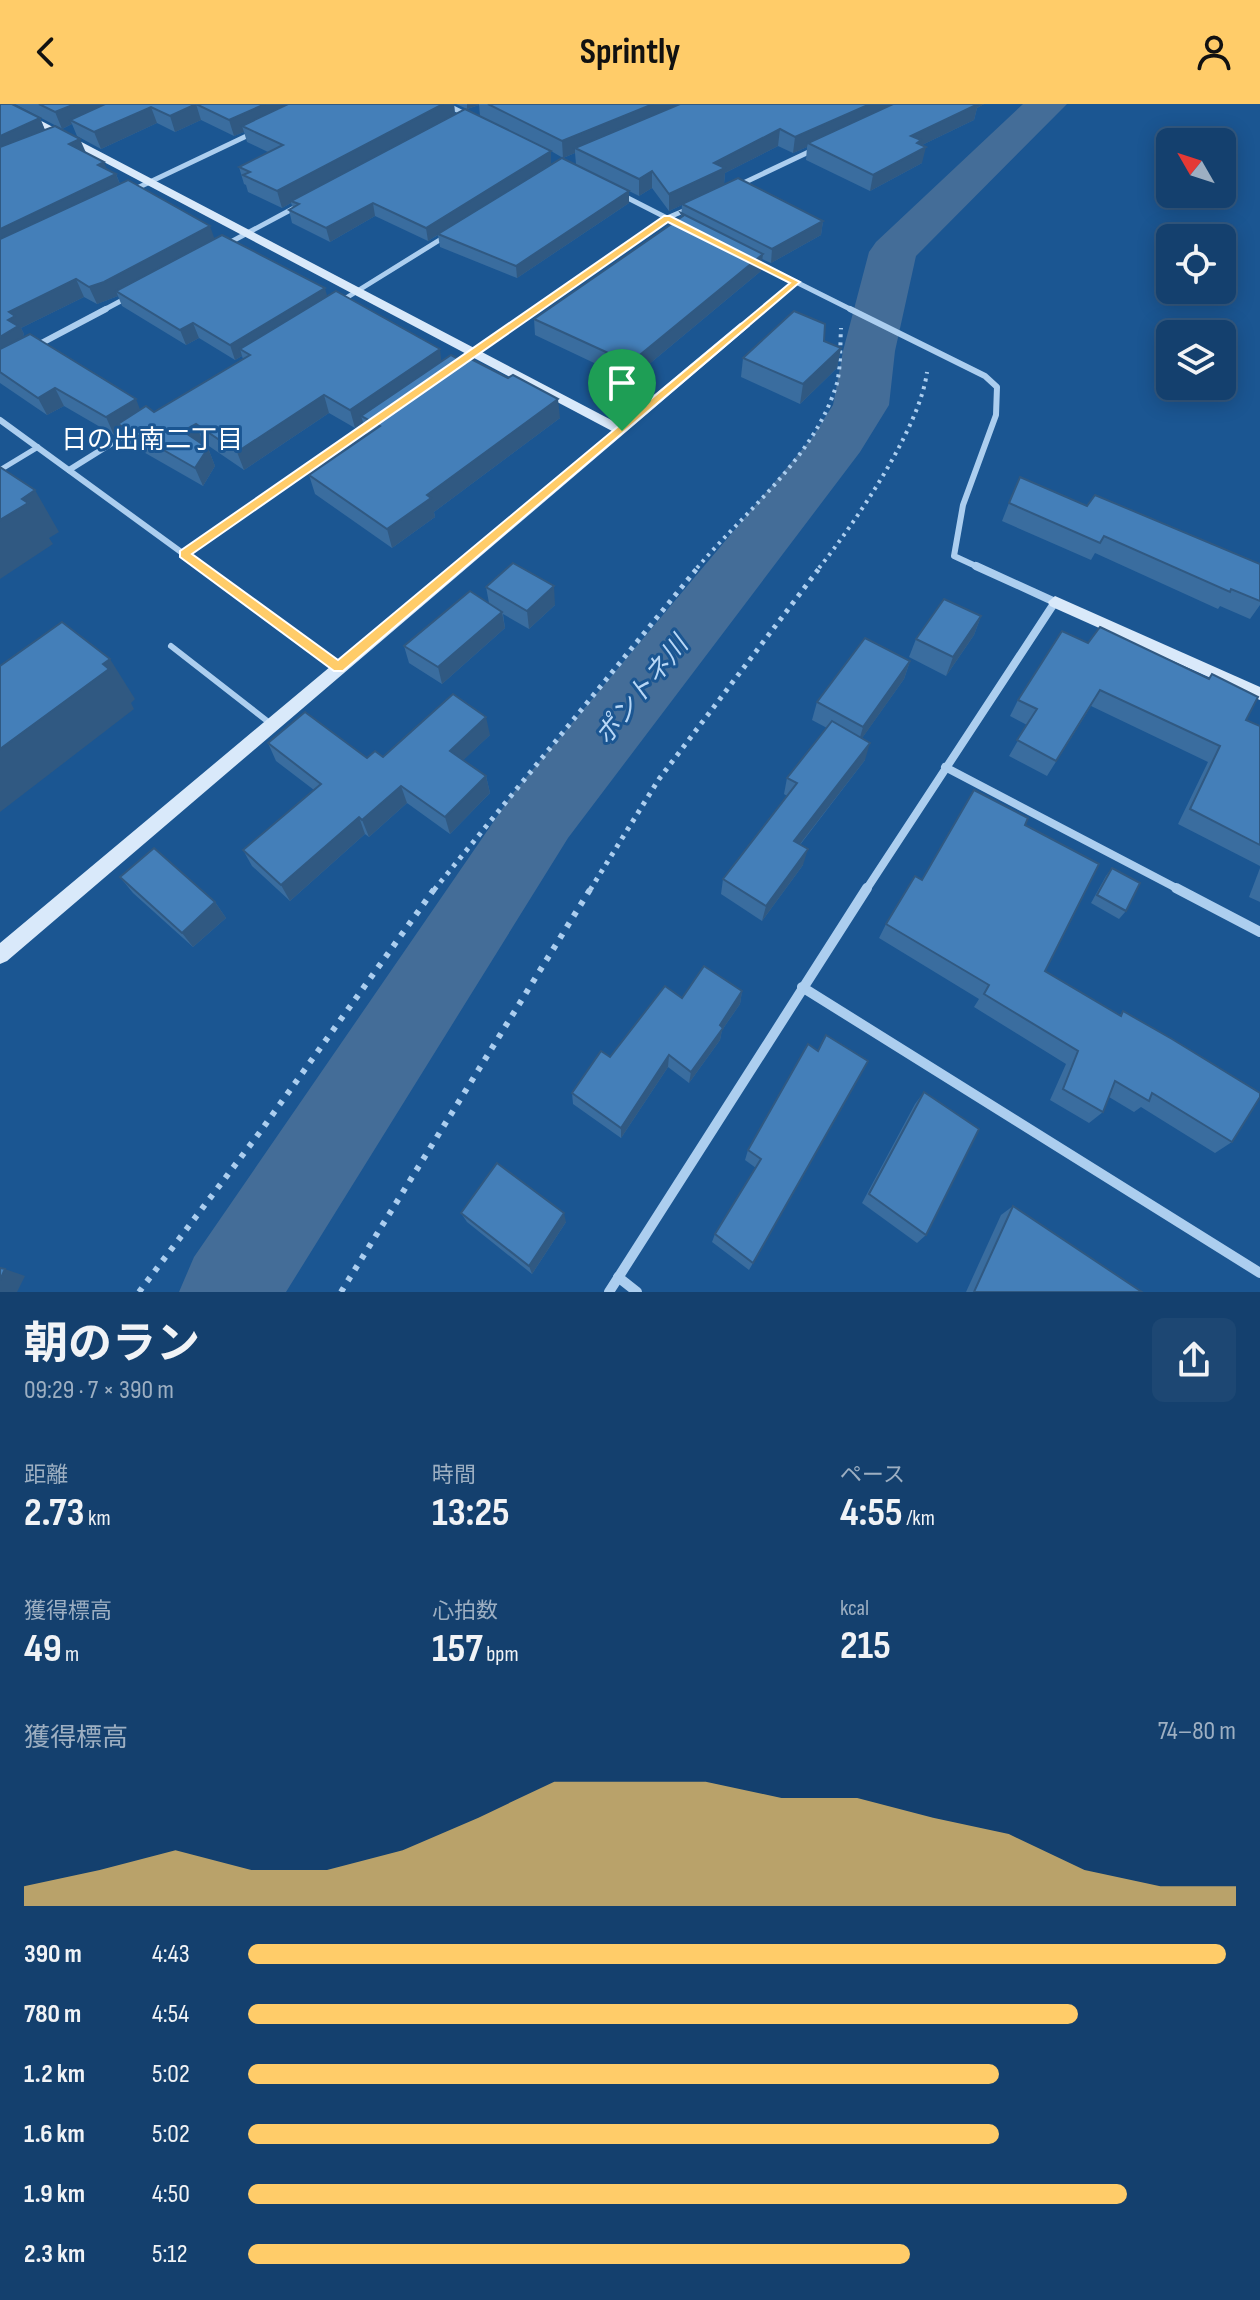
<!DOCTYPE html>
<html lang="ja">
<meta charset="utf-8">
<style>
body{margin:0;font-family:"Sofia Sans Condensed","Noto Sans JP",sans-serif;background:#1d4773;color:#f1f3f6;height:100vh;display:flex;flex-direction:column;font-size:30px;white-space:nowrap}
*{box-sizing:border-box;margin:0}
p{font-size:26px;color:#9dafc2}
.icon{flex:none;width:44px;height:44px;fill:none;stroke:currentColor;stroke-width:2;stroke-linecap:round;stroke-linejoin:round}
.map{position:relative;height:1188px;overflow:hidden}
.side{display:flex;flex-direction:column;background:#14406e;flex:1}
.side>*{flex:none}
.needle{width:52px;rotate:309deg}
.fabs{position:absolute;left:1156px;top:24px;display:grid;gap:16px}
.fabs a{display:grid;place-items:center;width:80px;height:80px;border-radius:12px;background:#14406e;box-shadow:0 4px 20px #0003,0 0 0 2px #335981;font-size:40px}
.pin{position:absolute;display:grid;place-items:center;width:68px;height:68px;color:#fff;margin:-82px -34px;border-radius:50% 50% 50% 0;rotate:-45deg;box-shadow:0 0 8px #0007}
.pin .icon{rotate:45deg}
.round{display:grid;place-items:center;flex:none;width:84px;height:84px;border-radius:12px;background:#1d4773}
.overview{display:flex;align-items:center;justify-content:space-between;height:136px;padding:0 24px}
h1{font-size:44px;font-weight:700;line-height:60px}
.figures{display:grid;grid-template-columns:repeat(3,1fr);gap:12px;height:136px;padding:8px 24px}
.figures div{display:grid;align-content:center}
.figures b{font-size:40px;font-weight:700}
.figures small{font-size:22px;font-weight:400}
.figures p{font-size:22px}
.chart{height:224px;padding:16px 24px}
.chart p{display:flex;justify-content:space-between}
.chart svg{width:100%;height:144px;margin-top:8px;fill:#ffcc69;opacity:.7}
ul{padding:0 24px;list-style:none;font-size:26px}
li{display:grid;grid-template-columns:128px 96px 1fr;align-items:center;height:60px}
li i{height:20px;border-radius:10px;background:#ffcc69}
header{display:flex;justify-content:space-between;align-items:center;height:104px;padding:0 24px;background:#ffcc69;color:#111;font-size:36px;font-weight:700}
.map>svg:first-child{display:block}
</style>
<header><svg class="icon" aria-label="back" viewBox="0 0 24 24"><path d="M15 5l-7 7 7 7"/></svg>Sprintly<svg class="icon" aria-label="person" viewBox="0 0 24 24"><circle cx="12" cy="8" r="4"/><path d="M4 21q1-7 8-7t8 7"/></svg></header>
<div class="map">
<svg width="1260" height="1188" viewBox="0 0 1260 1188">
<rect width="100%" height="100%" fill="#1b5692"/>
<g fill="none" stroke-linecap="round" stroke-linejoin="round">
<path fill="#446d98" fill-rule="evenodd" d="M1023,0h44l-151,152 -21,95 -6,54 -29,47 -292,386 -282,454h-107l15,-35 320,-465 297,-353 22,-34 10,-54 26,-99 7,-10z"/>
<g stroke="#acceef" stroke-width="4" stroke-dasharray="3 5" stroke-linecap="butt">
<path d="M697,464c48,-57 118,-110 140,-185 4,-17 3,-38 4,-55"/>
<path d="M819,464c36,-45 101,-140 108,-196"/>
</g>
<g stroke="#acceef" stroke-width="5" stroke-dasharray="4 6" stroke-linecap="butt">
<path d="M434,786l265,-324"/>
<path d="M590,786l69,-111 162,-213"/>
</g>
<g stroke="#acceef" stroke-width="6" stroke-dasharray="5 8" stroke-linecap="butt">
<path d="M139,1188l121,-160 175,-244"/>
<path d="M341,1188l250,-404"/>
</g>
<path stroke="#acceef" stroke-width="5" d="M0,366l38,-23"/>
<path stroke="#acceef" stroke-width="6" d="M171,542l100,78"/>
<g stroke="#acceef" stroke-width="5">
<path d="M445,0l24,12"/>
<path d="M737,82l78,-37"/>
<path d="M133,86l122,-58"/>
<path d="M620,90l49,25"/>
<path d="M227,140l69,-37"/>
<path d="M752,157l44,21 -34,29"/>
<path d="M796,178l58,29"/>
<path d="M338,199l108,-67"/>
<path d="M102,207l28,-15"/>
<path d="M534,207l133,-93 21,-9"/>
</g>
<g stroke="#acceef" stroke-width="6">
<path d="M850,205l135,67 12,11 -1,28 -33,90 -9,51 26,12"/>
<path d="M744,222l20,-17"/>
<path d="M36,242l70,-37"/>
<path d="M454,262l82,-57"/>
<path d="M0,316l203,148"/>
<path d="M69,366l64,-40"/>
<path d="M184,450l187,-130"/>
</g>
<g stroke="#acceef" stroke-width="8">
<path d="M200,462l138,101"/>
<path d="M945,663l235,123"/>
<path d="M866,786l189,-288 -79,-36"/>
</g>
<g stroke="#acceef" stroke-width="10">
<path d="M1176,784l84,44"/>
<path d="M802,883l458,286"/>
<path d="M618,1173l19,15"/>
<path d="M609,1188l258,-404"/>
</g>
<g fill="#d9e9fa" fill-rule="evenodd">
<path d="M0,0h9l610,320 121,-101 4,-1 6,4 -743,635 -7,3v-21l612,-512 -612,-324z"/>
<path d="M1055,492l205,91v13l-210,-94 -2,-4z"/>
</g>
</g>
<g fill="#3a6d9f" fill-rule="evenodd">
<path d="M0,0l40,14 5,12 40,22 22,17 9,5 4,10 95,55 112,57 115,65 118,57 -126,94 1,5 -43,31 -77,-54 -6,-19 58,-40 -4,-13 -8,6 -26,-15 -85,57 -41,-28 -2,2 7,4 7,18 -12,20 -77,-44 -5,-11 -7,4 -50,-29 -17,9 -47,-32zM118,192l4,10 64,39 13,-7 36,22 7,-4 1,3 -89,53 -14,-2 -116,-73 -1,-2 1,-1 -3,-6 63,-31 13,7z"/>
<path d="M15,0h439l1,10 25,2 -1,-11 -12,4 -11,-5h528l-7,4 -3,12 -52,25v18l-52,28 -64,-31 1,-13 -14,6 -15,-7 -53,27 -1,11 99,37 -2,14 -50,28 -9,-4 -1,12 -131,109 -95,-45 -1,-16 147,-102 1,-12 -13,6 -17,-23 -13,8 -10,-5v12l-112,75 -77,-31 -2,-12 -10,6 -53,-25 -45,26 -38,-19 -3,-13 4,-2 -2,-5 -9,5 -34,-16 -2,-7 -2,-1 -5,-17 29,-15 -21,-10 -3,-10 -10,4 -33,-16 -26,12 -18,-9 -56,26 -24,-13 -5,-12 -10,5zM551,47l12,7 12,-5 1,11h-25z"/>
<path d="M824,237l17,7 -4,20 -37,36 -59,-27 2,-19z"/>
<path d="M1009,399l78,3 173,58v41l-10,14 -30,-13 -2,3 -123,-56 -4,7 -89,-39z"/>
<path d="M486,483l69,18 -26,24 -26,-15 2,14 -63,56 -33,-21 -5,-17 85,-43z"/>
<path d="M981,512l-7,19 -28,41 -37,-19 7,-18z"/>
<path d="M1088,539l120,36 4,-5 34,46 14,6v140l-82,-42 30,-62 -117,-56 -44,70 -38,-20 18,-31 -17,-9 8,-16z"/>
<path d="M910,557l-6,18 -42,59 3,22 -65,85 3,20 -41,56 -41,-27 2,-15 64,-83 -3,-2 3,-16 40,-50 -15,-8 5,-18z"/>
<path d="M490,631l-27,25 23,16 4,17 -40,41 -43,-31 -38,34 -4,-3 -75,67 -38,-35 -9,-16 71,-60 -38,-29 -8,-18 99,15 16,-1z"/>
<path d="M1025,721l20,146 75,44 3,-4 109,131 -17,11 -74,-46 -7,5 -25,-15 -6,15 -14,11 -39,-23 16,-36 -92,-57 5,-8 -100,-61 7,-14 36,-44z"/>
<path d="M1112,764l14,43 -7,8 -28,-16 15,-27z"/>
<path d="M1260,764v34l-11,-5z"/>
<path d="M120,773l95,25 11,16 -33,29 -60,-54z"/>
<path d="M742,887l-2,13 -18,26 -2,10 -31,43 -21,-16 -47,71 -48,-34 -1,-11 38,-36 72,-59z"/>
<path d="M818,947l50,10 -119,209 -37,-28 3,-8 41,-66 -11,-8 3,-10z"/>
<path d="M924,988l2,143 -9,8 -55,-40 53,-99z"/>
<path d="M1013,1102l129,86h-176l35,-77z"/>
<path d="M461,1109l105,9 -34,52 -65,-52z"/>
</g>
<g fill="#305982">
<path d="M75,0h44l-49,16 2,4 -10,5 -7,-17z"/>
<path d="M196,0l5,16 -26,12 -5,-16z"/>
<path d="M265,0h40l-63,22 2,6 -10,4 -5,-16z"/>
<path d="M443,0h11l1,11 -164,86v2l-9,5 -5,-17z"/>
<path d="M467,0h12v1l-12,4z"/>
<path d="M653,0h40l-118,44v5l-12,5 -1,-17z"/>
<path d="M870,0h34l-96,39 -1,4 -14,6 2,-16z"/>
<path d="M965,0h19l-7,4 -3,12 -54,26 6,1 -4,16 -52,28 3,-16 38,-39z"/>
<path d="M151,3l6,16 -56,26 -7,-17z"/>
<path d="M40,14l7,17 -47,21v-20z"/>
<path d="M780,25l-2,17 -53,27 -1,12 -42,19v1l-13,6v-17l45,-31z"/>
<path d="M80,35l7,16 -18,-11z"/>
<path d="M551,47v13l-123,77 -2,-13z"/>
<path d="M104,58l6,15 6,-3 6,16 -122,60v-21z"/>
<path d="M652,67v17l-13,8v-17z"/>
<path d="M629,87v12l-112,75 -1,-12z"/>
<path d="M373,99l2,13 -45,26 -4,-14z"/>
<path d="M823,117l-2,14 -50,28 1,-14z"/>
<path d="M210,122l6,17 -100,48 2,5 -21,8 -8,-17z"/>
<path d="M763,150l-2,17 -131,109v-17z"/>
<path d="M76,175l8,18 -63,31 3,6 -1,1 4,9 -27,15v-22l8,-17 1,-8z"/>
<path d="M325,184l4,15 -89,46 2,7 -7,4 -5,-15z"/>
<path d="M193,219l6,15 -13,7 -6,-15z"/>
<path d="M841,244l-4,20 -37,36 3,-20z"/>
<path d="M440,245l2,18 -81,49 2,6 -8,6 -5,-18z"/>
<path d="M55,284l9,18 -17,9 -9,-17z"/>
<path d="M324,291l5,18 -85,57 -7,-18z"/>
<path d="M136,295l7,18 -25,7 3,7 -7,4 -8,-18z"/>
<path d="M558,295l2,19 -126,94 1,5 -43,31 -5,-19 40,-34z"/>
<path d="M196,320l7,18 -12,8 -8,-19z"/>
<path d="M208,344l7,18 -12,20 -8,-18z"/>
<path d="M35,386l24,42 -10,6 4,6 -53,35v-59l22,-21z"/>
<path d="M554,482l1,19 -26,24 -2,-18z"/>
<path d="M502,508l3,16 -63,56 -4,-17z"/>
<path d="M981,512l-7,19 -28,41 7,-19z"/>
<path d="M110,555l25,40 -4,4 3,6 -134,103v-63z"/>
<path d="M910,557l-6,18 -46,65 5,-17z"/>
<path d="M486,613l4,18 -36,34 -4,-18z"/>
<path d="M870,639l-5,17 -75,97 4,-16z"/>
<path d="M486,672l4,17 -40,41 -5,-17z"/>
<path d="M401,682l6,17 -38,34 -7,-17z"/>
<path d="M359,713l6,17 -75,67 -9,-16z"/>
<path d="M808,745l-5,16 -41,56 4,-15z"/>
<path d="M215,798l11,16 -33,29 -11,-14z"/>
<path d="M742,887l-2,13 -18,26 -2,10 -31,43 2,-11z"/>
<path d="M669,951l-1,12 -47,71v-10z"/>
<path d="M564,1109l2,9 -34,52 -3,-8z"/>
<path d="M5,1165l20,7 -8,16h-17v-12z"/>
</g>
<g fill="#447fb9" stroke="#305982" stroke-width="2">
<path d="M0,0h12l28,14 -40,18z"/>
<path d="M39,0h36l-20,8z"/>
<path d="M105,0h91l-26,12 -19,-9 -57,25 -24,-12z"/>
<path d="M196,0h69l-36,16z"/>
<path d="M288,0h155l-166,87 -34,-16 7,-3 -11,-5 44,-22 -41,-19z"/>
<path d="M488,0h165l-91,37z"/>
<path d="M680,0h190l-75,33 -15,-8 -66,34 11,5 -56,26 -17,-23 -13,8 -64,-31z"/>
<path d="M893,0h85l-67,32 10,4 -4,3 9,4 -53,28 -65,-32z"/>
<path d="M465,5l86,42 -125,77 -53,-25 -47,25 -37,-18 10,-6 -8,-3z"/>
<path d="M55,22l25,13 -11,5 35,18 -6,3 18,9 -116,55v-82z"/>
<path d="M562,54l67,33 -113,75 -78,-32z"/>
<path d="M738,74l85,43 -51,28 -90,-45z"/>
<path d="M128,76l82,46 -106,56 -15,5 -13,-8 -67,33 6,4 -7,4 10,6 -18,11v-98z"/>
<path d="M681,109l82,41 -133,109 -96,-44 149,-103z"/>
<path d="M222,131l103,53 -95,57 -37,-22 -13,7 -64,-39z"/>
<path d="M336,187l104,58 -90,61 -26,-15 -87,57 -41,-28 -13,7 25,17 -13,20 -77,-44 28,-18 8,6 96,-57 -10,-6z"/>
<path d="M794,207l31,13 -1,17 17,7 -38,36 -60,-26z"/>
<path d="M30,230l106,65 -30,18 -51,-29 -17,10 -38,-26v-23z"/>
<path d="M451,251l15,8 5,-4 37,19 5,-3 45,24 -131,96 4,3 -44,31 -78,-54 71,-49 -19,-10z"/>
<path d="M0,363l35,23 -13,9 6,4 -28,17z"/>
<path d="M1020,373l67,29 8,-11 165,69v37l-29,-12 -1,3 -126,-56 -4,7 -91,-40z"/>
<path d="M513,459l41,23 -27,25 -41,-24z"/>
<path d="M470,487l32,21 -64,55 -34,-21z"/>
<path d="M944,495l37,17 -28,41 -37,-18z"/>
<path d="M62,518l48,37 -7,5 6,5 -109,80v-83z"/>
<path d="M1100,523l109,52 3,-5 46,23 -12,23 14,6v119l-70,-36 30,-63 -120,-56 -44,71 -39,-21 20,-31 -19,-9 44,-69 26,12z"/>
<path d="M865,534l45,23 -47,66 -46,-25z"/>
<path d="M453,590l33,23 -36,34 36,25 -41,41 -44,-31 -39,34 -3,-3 -78,68 -38,-35 78,-66 -53,-41 37,-31 62,46 8,-7 8,6z"/>
<path d="M832,617l38,22 -76,98 14,8 -42,57 -43,-27 74,-96 -10,-5z"/>
<path d="M974,686l54,28 -3,7 74,39 -54,107 76,45 2,-5 49,28 88,54v4l-28,45 -80,-49 -3,8 -34,-20 -12,31 -40,-23 15,-38 -94,-57 5,-9 -103,-61 29,-48 7,4z"/>
<path d="M154,744l61,54 -33,31 -62,-56z"/>
<path d="M1112,764l28,15 -14,28 -29,-16z"/>
<path d="M704,862l38,25 -22,34 3,3 -32,44 -22,-17 -48,73 -49,-35 29,-42 9,6 55,-71 17,12z"/>
<path d="M826,931l42,26 -115,202 -38,-29 46,-75 -13,-9 60,-106 10,7z"/>
<path d="M924,988l55,37 -53,106 -57,-41z"/>
<path d="M497,1059l67,50 -35,53 -68,-53z"/>
<path d="M1013,1102l129,86h-168z"/>
<path d="M0,1164l5,1 -5,11z"/>
</g>
<path fill="#ffcc69" stroke="#fff" stroke-width="2" fill-rule="evenodd" d="M664,112h6l130,66 -457,389h-9l-154,-114v-6zM668,118l122,61 -452,377 -146,-106z"/>
<g text-anchor="middle" stroke-width="6" stroke-linejoin="round" paint-order="stroke">
<g font-size="26" fill="#fff" stroke="#1b5692">
<text x="152" y="344">日の出南二丁目</text>
</g>
<g font-size="26" font-style="italic" fill="#b8d7f6" stroke="#1b5692">
<text transform="translate(641 586) rotate(-51)" y="9">ポントネ川</text>
</g>
</g>
</svg>
<div class="fabs">
<a><svg class="needle" viewBox="-14 -14 28 28"><path d="M0-13l5 13h-10z" fill="#e53935"/><path d="M0 13l5-13h-10z" fill="#9dafc2"/></svg></a>
<a><svg class="icon" aria-label="locate" viewBox="0 0 24 24"><circle cx="12" cy="12" r="6"/><path d="M12 2v4M12 18v4M2 12h4M18 12h4"/></svg></a>
<a><svg class="icon" aria-label="layers" viewBox="0 0 24 24"><path d="M12 4l9 5-9 5-9-5zM3 14l9 5 9-5"/></svg></a>
</div>
<div class="pin" style="left:622px;top:327px;background:#1e9e55"><svg class="icon" aria-label="arrive" viewBox="0 0 24 24"><path d="M6 21V4h12l-3 4 3 4H6"/></svg></div>
</div>
<section class="side">
<div class="overview"><div><h1>朝のラン</h1><p>09:29 · 7 × 390 m</p></div><a class="round"><svg class="icon" aria-label="share" viewBox="0 0 24 24"><path d="M12 15V3M7 8l5-5 5 5M5 13v7h14v-7"/></svg></a></div>
<div class="figures">
<div><p>距離</p><b>2.73<small> km</small></b></div>
<div><p>時間</p><b>13:25</b></div>
<div><p>ペース</p><b>4:55<small> /km</small></b></div>
</div>
<div class="figures">
<div><p>獲得標高</p><b>49<small> m</small></b></div>
<div><p>心拍数</p><b>157<small> bpm</small></b></div>
<div><p>kcal</p><b>215</b></div>
</div>
<div class="chart"><p><span>獲得標高</span>74–80 m</p>
<svg viewBox="0 0 160 44" preserveAspectRatio="none"><path d="M0 44V38L10 33L20 27L30 33L40 33L50 27L60 17L70 6L80 6L90 6L100 11L110 11L120 17L130 22L140 33L150 38L160 38V44z"/></svg>
</div>
<ul>
<li><b>390 m</b>4:43<i style="width:99%"></i></li>
<li><b>780 m</b>4:54<i style="width:84%"></i></li>
<li><b>1.2 km</b>5:02<i style="width:76%"></i></li>
<li><b>1.6 km</b>5:02<i style="width:76%"></i></li>
<li><b>1.9 km</b>4:50<i style="width:89%"></i></li>
<li><b>2.3 km</b>5:12<i style="width:67%"></i></li>
</ul>
</section>
